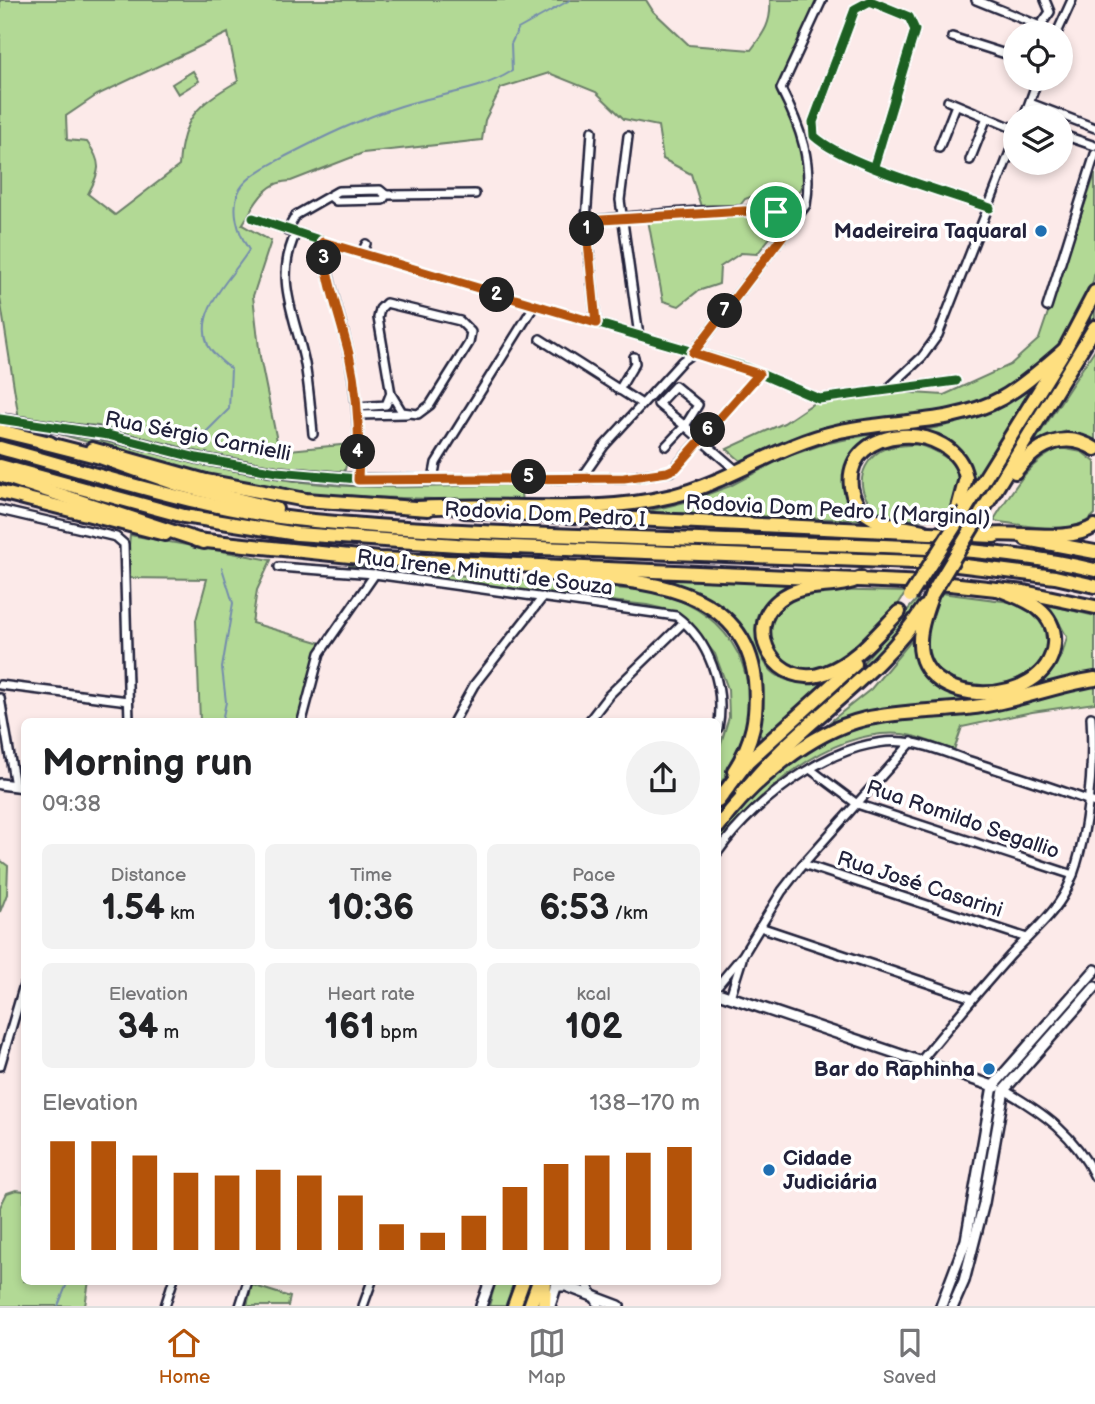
<!DOCTYPE html>
<meta charset="utf-8">
<style>
body{margin:0;font-family:"Balsamiq Sans",sans-serif;background:#f2f2f2;color:#202124;height:100vh;display:flex;flex-direction:column;font-size:26px;white-space:nowrap}
*{box-sizing:border-box;margin:0}
p{font-size:23px;color:#757577}
.icon{flex:none;width:38px;height:38px;fill:none;stroke:currentColor;stroke-width:2;stroke-linecap:round;stroke-linejoin:round}
.map{position:relative;flex:1;overflow:hidden}
.panel{position:absolute;left:21px;top:718px;width:700px;height:567px;display:flex;flex-direction:column;background:#fff;border-radius:10px;box-shadow:0 4px 10px #0003}
.panel>*{flex:none}
.controls{position:absolute;left:1003px;top:21px;display:grid;gap:14px}
.controls a{display:grid;place-items:center;width:70px;height:70px;border-radius:50%;background:#fff;box-shadow:0 4px 10px #0003;font-size:35px}
.pin{position:absolute;display:grid;place-items:center;width:60px;height:60px;color:#fff;margin:-30px;border:4px solid #fff;border-radius:50%;box-shadow:0 2px 7px #0007}
.km{position:absolute;width:35px;height:35px;margin:-18px;border-radius:50%;background:#222;color:#fff;font-size:19px;line-height:35px;text-align:center}
.round{display:grid;place-items:center;flex:none;width:74px;height:74px;border-radius:37px;background:#f2f2f2}
.headline{display:flex;align-items:center;justify-content:space-between;height:119px;padding:0 21px}
h1{font-size:38px;font-weight:800;line-height:52px}
.figures{display:grid;grid-template-columns:repeat(3,1fr);gap:10px;height:119px;padding:7px 21px}
.figures div{display:grid;align-content:center;border-radius:10px;background:#f2f2f2;text-align:center}
.figures b{font-size:35px;font-weight:800}
.figures small{font-size:19px;font-weight:400}
.figures p{font-size:19px}
.chart{height:196px;padding:14px 21px}
.chart p{display:flex;justify-content:space-between}
.chart svg{width:100%;height:126px;margin-top:7px;stroke:#b45309;stroke-width:6}
.menu{display:flex;justify-content:space-around;align-items:center;height:98px;border-top:2px solid #e0e0e0;background:#fff;font-size:19px;color:#757577}
.menu a{display:grid;justify-items:center;gap:4px}
.menu .on{color:#b45309}
.map>svg:first-child{display:block}
</style>
<div class="map">
<svg width="1095" height="1306" viewBox="0 0 1095 1306">
<rect width="100%" height="100%" fill="#fceae9"/>
<filter id="ink" filterUnits="userSpaceOnUse"><feTurbulence type="fractalNoise" baseFrequency=".0143" numOctaves="2"/><feDisplacementMap in="SourceGraphic" scale="14" xChannelSelector="R" yChannelSelector="G"/><feConvolveMatrix kernelMatrix="1 2 1 2 8 2 1 2 1" color-interpolation-filters="sRGB"/></filter>
<g filter="url(#ink)">
<g fill="#b2d995" stroke="#6a7e68" stroke-width="2" fill-rule="evenodd">
<path d="M0,0h646l7,11 36,34 62,5c13,-17 21,-28 19,-50h49l-41,93 17,35 11,49 -13,27 -24,1 -13,-10 -11,4 -7,9 -36,2 -11,-36 -28,-15 -5,-33 -34,-7 -28,-27 -47,-19 -48,15 -16,32 -3,20 -119,13 -72,28c-27,0 -36,24 -49,44l29,16 -18,55 7,61 19,94 73,-7 -8,29 -68,-6 -53,-9 -125,-32 -79,-7 -19,-121zM228,33l10,48c-41,24 -56,36 -59,85l-64,49 -27,-21c12,-22 15,-31 -1,-52l-20,-2 -1,-24 31,-21z"/>
<path d="M193,71l6,10 -21,13 -6,-10z"/>
<path d="M1095,174c0,31 0,65 0,96 -6,53 -63,114 -111,134 -30,12 -63,9 -94,15 -49,10 -99,29 -148,43l-15,-13 57,-26 30,-20 83,-11 47,3 66,-30 29,-26z"/>
<path d="M771,214l9,11 -23,29 -16,-1 -21,14 -1,17 -21,7 -19,15 -16,-5 -15,-81z"/>
<path d="M1095,306v15l-20,35 -100,160 -7,-4 117,-184z"/>
<path d="M1095,349v92l-28,-10 -32,10z"/>
<path d="M1030,390l-59,98c-5,-37 -11,-45 -46,-58 42,-8 68,-17 105,-40z"/>
<path d="M49,431c92,14 181,45 273,53 66,6 133,2 198,0l2,18 -213,-7 -127,-26z"/>
<path d="M877,433c-33,32 -44,43 -18,87l-214,-8 44,-11 41,-15 53,-28 41,-14z"/>
<path d="M917,444c48,17 48,31 29,75 -18,0 -43,3 -60,-4 -29,-12 -33,-46 -6,-64 9,-6 26,-5 37,-7z"/>
<path d="M1060,448l22,4 13,10v52c-21,25 -74,10 -102,7 18,-28 35,-60 67,-73z"/>
<path d="M130,535l141,25 -14,30 -5,33 73,21 -23,77h-102l-4,-101 11,-41 -81,-1z"/>
<path d="M348,566l300,25c74,14 118,74 94,150 -5,17 -15,32 -24,47v-35l11,-36 -1,-28 -13,-35 -29,-34 -22,-11 -17,-4 -125,-14z"/>
<path d="M650,577l154,5c-15,6 -37,15 -45,30 -5,9 -3,24 -1,33 8,37 41,44 73,33l-68,60 -5,-5 2,-41 -35,-78 -18,-16z"/>
<path d="M820,590l86,2 -14,22 -51,47 -31,12 -30,-10 -10,-16 -1,-24 8,-16 13,-10z"/>
<path d="M941,593l86,11 24,26c0,7 1,15 0,22 -15,58 -173,51 -110,-59z"/>
<path d="M917,599l5,2 -49,62 -113,102 -42,55v-9l45,-55 29,-29 54,-44z"/>
<path d="M1049,605l46,11v59l-54,8 21,-28 5,-18z"/>
<path d="M911,641c11,40 20,49 60,60l-115,15 -35,13 50,-40z"/>
<path d="M1095,684v19l-63,9 -70,15 -8,23c-16,-5 -35,-14 -52,-16 -72,-6 -146,59 -184,113v-15l21,-27 56,-47 33,-20 45,-14 111,-12z"/>
<path d="M0,860l8,6 -1,28 -7,18z"/>
<path d="M16,1190l8,1v90h65l-4,25h-85v-99l7,-14z"/>
<path d="M496,1281h24l-8,25h-23z"/>
<path d="M252,1285l38,12 -2,9h-41z"/>
</g>
<g fill="none" stroke-linecap="round" stroke-linejoin="round">
<g stroke="#758dac" stroke-width="2">
<path d="M204,434l25,-25 2,-40c-7,-6 -20,-16 -23,-24 -15,-35 25,-68 41,-95 -11,-17 -19,-42 -9,-61 8,-14 33,-26 48,-34 37,-19 72,-36 113,-49 37,-12 78,-14 111,-35l-1,-27 7,-15 52,-29"/>
<path d="M222,721l4,-19 -4,-34 11,-65 -11,-35"/>
<path d="M58,1306l10,-25"/>
</g>
<g stroke="#22223b" stroke-width="12">
<g id="minor">
<path d="M976,0l64,26 10,-14 -5,-12"/>
<path d="M1057,33l15,-33"/>
<path d="M952,37l63,20"/>
<path d="M948,101l67,28"/>
<path d="M1030,103l65,25"/>
<path d="M1024,117l14,-38"/>
<path d="M592,131l-6,90 10,102"/>
<path d="M1060,134l35,12"/>
<path d="M628,136l-8,64 19,136"/>
<path d="M939,148l17,-43"/>
<path d="M970,160l17,-43"/>
<path d="M874,166l41,-136 -6,-13 -39,-16 -15,8 -42,113 1,14c30,28 132,56 176,72"/>
<path d="M331,197l5,4 47,-1 3,-5 89,-1"/>
<path d="M253,218l108,36 381,112 77,33 137,-18"/>
<path d="M586,221c59,-5 156,-19 211,-4"/>
<path d="M287,231l9,-16 42,-24 42,-1 6,5"/>
<path d="M296,233c-23,47 0,84 9,131 4,23 6,47 8,70"/>
<path d="M323,242c4,40 19,78 27,117 7,40 10,80 8,120"/>
<path d="M361,254l5,-10"/>
<path d="M386,303l74,18 11,11 -2,11 -39,62 -12,9 -16,-2 -11,-18 -13,-76 2,-9z"/>
<path d="M534,306l-98,157 -3,16 191,-1 48,-7 87,-97"/>
<path d="M1047,307l48,-153"/>
<path d="M540,339l102,65"/>
<path d="M675,386l23,19 -13,21 -27,-22z"/>
<path d="M890,387l32,-30 16,-22 77,-196"/>
<path d="M619,390l16,-27 -1,-6"/>
<path d="M357,407l29,-2 4,-10"/>
<path d="M358,415l48,-1"/>
<path d="M666,446l19,-20 51,44"/>
<path d="M583,476l21,-30 78,-85 11,-8 113,-148c7,-43 -5,-77 -25,-116l41,-89"/>
<path d="M0,510l116,27 8,7 5,177"/>
<path d="M279,567l96,7 301,42c33,24 50,71 42,112"/>
<path d="M0,685l128,16"/>
<path d="M0,698l15,88"/>
<path d="M302,721l18,-68 55,-79"/>
<path d="M454,721l20,-36 69,-88"/>
<path d="M589,721l20,-26 74,-72"/>
<path d="M810,769l47,35 216,71"/>
<path d="M718,852c36,-53 126,-122 195,-109 17,3 35,10 51,16 44,14 88,28 131,44"/>
<path d="M803,864l224,74"/>
<path d="M760,927l212,71"/>
<path d="M718,985l25,-30 39,-64 21,-27 109,-122"/>
<path d="M730,997l12,-38"/>
<path d="M920,1062c29,-36 59,-71 90,-106 19,-21 43,-40 56,-65 22,-44 28,-125 25,-174"/>
<path d="M0,1066l24,-81"/>
<path d="M1004,1090c40,23 71,45 91,87"/>
<path d="M585,1281l14,25"/>
<path d="M165,1306l8,-25"/>
<path d="M240,1306l8,-25"/>
<path d="M363,1306l9,-25"/>
</g>
</g>
<g stroke="#22223b" stroke-width="14">
<g id="tertiary">
<path d="M0,419l108,16 89,23 80,14 81,7h75"/>
<path d="M0,784l24,3"/>
<path d="M718,993l278,94"/>
<path d="M556,1286h10l53,20"/>
<path d="M481,1306l9,-25"/>
<path d="M550,1306l8,-25"/>
<path d="M941,1306l25,-66 27,-154 102,-116"/>
<path d="M953,1306l11,-25 20,-78 20,-113 91,-103"/>
</g>
</g>
<g stroke="#22223b" stroke-width="18">
<g id="trunk">
<path d="M0,431l50,12"/>
<path d="M92,449l114,32 100,19 122,9"/>
<path d="M0,492l165,42"/>
<path d="M464,511l530,25"/>
<path d="M1026,539l69,13"/>
<path d="M196,540l183,19 571,25 74,8 71,15"/>
<path d="M536,573c78,6 207,2 219,107 3,35 -2,62 -21,91"/>
<path d="M718,827c32,-44 92,-95 147,-108 38,-9 78,-7 116,-13 39,-6 75,-21 114,-27"/>
<path d="M514,1306l9,-25"/>
<path d="M530,1306l9,-25"/>
<path d="M544,1306l1,-25"/>
</g>
</g>
<g stroke="#22223b" stroke-width="18">
<g id="motorway">
<path d="M41,442l59,15 80,28 96,24"/>
<path d="M0,448c104,28 206,63 314,73 156,14 314,16 472,22 103,3 207,3 309,27"/>
<path d="M0,466l184,50 113,18 160,11 484,18 114,14 40,9"/>
<path d="M1015,472c21,-26 48,-43 80,-23"/>
<path d="M0,475l204,67"/>
<path d="M418,508c84,-6 172,8 254,-12 57,-14 106,-51 164,-64 55,-13 115,-6 166,-34 23,-13 43,-32 63,-49"/>
<path d="M965,510l100,-161 30,-57"/>
<path d="M983,510l112,-183"/>
<path d="M923,531c-16,-4 -38,-5 -52,-14 -11,-6 -18,-17 -20,-30 -8,-64 105,-69 115,-9l-12,45"/>
<path d="M985,535c34,-4 82,9 110,-9"/>
<path d="M861,578c-26,13 -58,2 -82,22 -38,30 -1,91 46,73 31,-11 52,-39 74,-61"/>
<path d="M932,594c-5,14 -12,31 -12,47 -3,70 128,68 134,3 3,-34 -30,-45 -56,-55"/>
<path d="M742,794c53,-70 134,-112 182,-187"/>
<path d="M718,801l30,-40 107,-97"/>
</g>
</g>
<use href="#minor" stroke="#fff" stroke-width="7"/>
<use href="#tertiary" stroke="#fff" stroke-width="9"/>
<use href="#trunk" stroke="#fedf80" stroke-width="12"/>
<use href="#motorway" stroke="#fedf80" stroke-width="12"/>
<g stroke="#22223b" stroke-width="18" stroke-linecap="butt">
<g id="motorway-bridge">
<path d="M932,594l51,-84"/>
<path d="M910,596l55,-86"/>
</g>
</g>
<use href="#motorway-bridge" stroke="#fedf80" stroke-width="12"/>
<g stroke="#fff" stroke-width="13">
<g id="cycleway">
<path d="M874,166l41,-136 -6,-13 -39,-16 -15,8 -42,113 1,14c30,28 132,56 176,72"/>
<path d="M253,218l108,36 381,112 77,33 137,-18"/>
<path d="M0,419l108,16 89,23 80,14 81,7 286,-2 32,-9 83,-94"/>
</g>
</g>
<use href="#cycleway" stroke="#1b5e20" stroke-width="9"/>
</g>
</g>
<g fill="none" stroke-linecap="round" stroke-linejoin="round" filter="url(#ink)">
<g stroke="#fff" stroke-width="14">
<path id="route" d="M744,211l32,1 21,5 -104,136 66,21 -83,94 -9,4 -43,6 -266,2c2,-42 0,-85 -9,-126 -9,-37 -23,-74 -26,-112l273,81 -10,-102z"/>
</g>
<use href="#route" stroke="#b45309" stroke-width="9"/>
</g>
<g fill="#1f6fb2" stroke="#fff" stroke-width="2.5">
<circle cx="1041" cy="231" r="7"/>
<circle cx="989" cy="1069" r="7"/>
<circle cx="769" cy="1170" r="7"/>
</g>
<g text-anchor="middle" stroke-width="7" stroke-linejoin="round" paint-order="stroke">
<g font-size="21" font-weight="bold" fill="#22223b" stroke="#fff" text-anchor="end">
<text x="1027" y="238">Madeireira Taquaral</text>
<text x="975" y="1076">Bar do Raphinha</text>
<text x="783" y="1165" text-anchor="start">Cidade<tspan x="783" dy="24">Judiciária</tspan></text>
</g>
<g font-size="21" fill="#22223b" stroke="#fff">
<text transform="translate(198 436) rotate(11)" y="7">Rua Sérgio Carnielli</text>
<text transform="translate(838 510) rotate(3)" y="7">Rodovia Dom Pedro I (Marginal)</text>
<text transform="translate(545 514) rotate(3)" y="7">Rodovia Dom Pedro I</text>
<text transform="translate(485 572) rotate(7)" y="7">Rua Irene Minutti de Souza</text>
<text transform="translate(963 819) rotate(19)" y="7">Rua Romildo Segallio</text>
<text transform="translate(920 884) rotate(18)" y="7">Rua José Casarini</text>
</g>
</g>
</svg>
<div class="controls">
<a><svg class="icon" aria-label="locate" viewBox="0 0 24 24"><circle cx="12" cy="12" r="6"/><path d="M12 2v4M12 18v4M2 12h4M18 12h4"/></svg></a>
<a><svg class="icon" aria-label="layers" viewBox="0 0 24 24"><path d="M12 4l9 5-9 5-9-5zM3 14l9 5 9-5"/></svg></a>
</div>
<div class="pin" style="left:776px;top:212px;background:#1e9e55"><svg class="icon" aria-label="arrive" viewBox="0 0 24 24"><path d="M6 21V4h12l-3 4 3 4H6"/></svg></div>
<b class="km" style="left:587px;top:229px">1</b>
<b class="km" style="left:497px;top:295px">2</b>
<b class="km" style="left:324px;top:258px">3</b>
<b class="km" style="left:358px;top:452px">4</b>
<b class="km" style="left:529px;top:477px">5</b>
<b class="km" style="left:708px;top:430px">6</b>
<b class="km" style="left:725px;top:311px">7</b>
<section class="panel">
<div class="headline"><div><h1>Morning run</h1><p>09:38</p></div><a class="round"><svg class="icon" aria-label="share" viewBox="0 0 24 24"><path d="M12 15V3M7 8l5-5 5 5M5 13v7h14v-7"/></svg></a></div>
<div class="figures">
<div><p>Distance</p><b>1.54<small> km</small></b></div>
<div><p>Time</p><b>10:36</b></div>
<div><p>Pace</p><b>6:53<small> /km</small></b></div>
</div>
<div class="figures">
<div><p>Elevation</p><b>34<small> m</small></b></div>
<div><p>Heart rate</p><b>161<small> bpm</small></b></div>
<div><p>kcal</p><b>102</b></div>
</div>
<div class="chart"><p><span>Elevation</span>138–170 m</p>
<svg viewBox="0 0 160 44" preserveAspectRatio="none"><path d="M5 44V6M15 44V6M25 44V11M35 44V17M45 44V18M55 44V16M65 44V18M75 44V25M85 44V35M95 44V38M105 44V32M115 44V22M125 44V14M135 44V11M145 44V10M155 44V8"/></svg>
</div>
</section>
</div>
<nav class="menu">
<a class="on"><svg class="icon" aria-label="home" viewBox="0 0 24 24"><path d="M3 11l9-7 9 7M6 9v11h12V9"/></svg>Home</a>
<a><svg class="icon" aria-label="map" viewBox="0 0 24 24"><path d="M3 6l6-2 6 2 6-2v14l-6 2-6-2-6 2zM9 4v14M15 6v14"/></svg>Map</a>
<a><svg class="icon" aria-label="saved" viewBox="0 0 24 24"><path d="M7 4h10v16l-5-4-5 4z"/></svg>Saved</a>
</nav>
